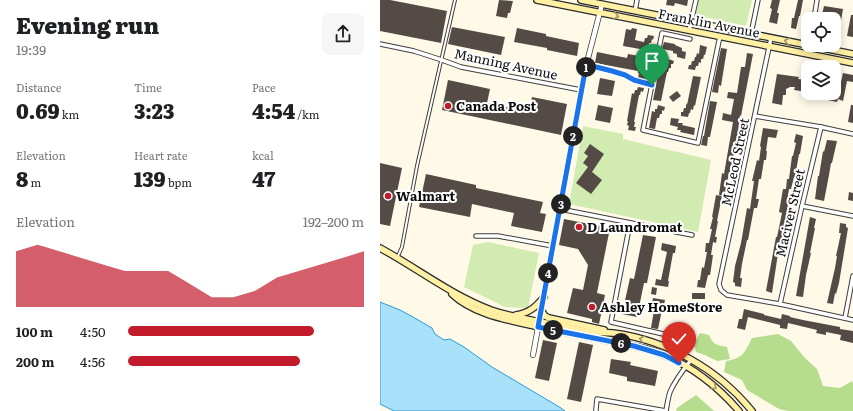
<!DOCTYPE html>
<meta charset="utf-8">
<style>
body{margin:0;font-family:Literata,serif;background:#f6f6f6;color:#202124;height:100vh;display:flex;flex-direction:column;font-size:15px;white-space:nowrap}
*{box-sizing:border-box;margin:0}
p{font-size:13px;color:#757577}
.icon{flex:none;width:22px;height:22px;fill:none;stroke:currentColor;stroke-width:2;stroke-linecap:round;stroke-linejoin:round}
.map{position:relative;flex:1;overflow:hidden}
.sheet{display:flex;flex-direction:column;background:#fff;width:380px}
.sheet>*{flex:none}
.fabs{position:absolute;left:421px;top:12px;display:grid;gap:8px}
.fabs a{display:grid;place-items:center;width:40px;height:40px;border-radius:8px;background:#fff;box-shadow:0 2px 10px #0003;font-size:20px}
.pin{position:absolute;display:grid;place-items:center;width:34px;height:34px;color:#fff;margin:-41px -17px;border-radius:50% 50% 50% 0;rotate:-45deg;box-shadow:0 0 4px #0007}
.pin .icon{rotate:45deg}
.km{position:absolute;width:20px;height:20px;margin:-10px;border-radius:50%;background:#222;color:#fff;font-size:11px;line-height:20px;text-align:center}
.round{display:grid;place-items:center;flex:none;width:42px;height:42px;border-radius:8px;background:#f6f6f6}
.head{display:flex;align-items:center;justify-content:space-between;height:68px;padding:0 16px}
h1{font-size:22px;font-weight:800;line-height:30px}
.metrics{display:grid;grid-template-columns:repeat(3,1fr);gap:6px;height:68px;padding:4px 16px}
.metrics div{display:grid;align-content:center}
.metrics b{font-size:20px;font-weight:800}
.metrics small{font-size:11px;font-weight:400}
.metrics p{font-size:11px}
.chart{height:112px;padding:8px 16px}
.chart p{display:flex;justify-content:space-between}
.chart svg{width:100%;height:72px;margin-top:4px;fill:#c21b2c;opacity:.7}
ul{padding:0 16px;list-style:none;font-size:13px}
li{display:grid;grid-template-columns:64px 48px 1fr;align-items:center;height:30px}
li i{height:10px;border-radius:5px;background:#c21b2c}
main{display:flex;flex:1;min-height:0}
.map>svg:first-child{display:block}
</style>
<main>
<section class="sheet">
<div class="head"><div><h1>Evening run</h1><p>19:39</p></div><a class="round"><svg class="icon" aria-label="share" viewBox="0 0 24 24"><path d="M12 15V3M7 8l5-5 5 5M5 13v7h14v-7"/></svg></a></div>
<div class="metrics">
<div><p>Distance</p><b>0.69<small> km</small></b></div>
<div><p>Time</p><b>3:23</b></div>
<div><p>Pace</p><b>4:54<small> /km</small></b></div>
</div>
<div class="metrics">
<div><p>Elevation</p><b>8<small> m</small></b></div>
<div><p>Heart rate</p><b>139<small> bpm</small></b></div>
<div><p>kcal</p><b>47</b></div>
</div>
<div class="chart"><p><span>Elevation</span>192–200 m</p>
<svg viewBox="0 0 160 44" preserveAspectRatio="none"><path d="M0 44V10L10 6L20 10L30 14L40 18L50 22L60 22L70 22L80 30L90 38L100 38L110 34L120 26L130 22L140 18L150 14L160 10V44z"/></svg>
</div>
<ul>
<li><b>100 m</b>4:50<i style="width:79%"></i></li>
<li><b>200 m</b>4:56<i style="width:73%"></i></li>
</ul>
</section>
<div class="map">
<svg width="473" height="411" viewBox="0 0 473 411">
<rect width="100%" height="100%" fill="#fff9e8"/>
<g fill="#d2ebb0">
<path d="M318,0h54l-6,26 -51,-11z"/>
<path d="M203,126l40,8v5l88,21 -13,72 -129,-28z"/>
<path d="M108,242l51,11 -11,55 -23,-1 -41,-20 9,-42z"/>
</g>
<g fill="#b6dd8e">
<path d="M320,333l9,2c4,10 8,10 18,12l3,12 -13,2 -12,-6 -9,-3 -2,-8z"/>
<path d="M398,334l13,7 13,16 13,12 6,17 17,2 12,-7 1,2v28h-65l-9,-2 -32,-19 -5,-10 -18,-8 2,-11c18,-3 18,-8 26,-23z"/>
<path d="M316,395l18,16h-38l1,-3z"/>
</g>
<path fill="#a9e0fa" stroke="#2b9bd5" d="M0,302l20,8 13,7 19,11 3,6 9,6 6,-1 14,8 28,20 69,41 4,3h-171l-14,-7z"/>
<g fill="#544b46">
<path d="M0,0h10l57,11 -6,32 -61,-12z"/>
<path d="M119,0l14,1 -3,12h-2l-1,5 -11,-2z"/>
<path d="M287,0h21l-1,6 -12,-3 -1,3 -8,-1z"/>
<path d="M392,0h8l-3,13h2l-2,11 -8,-2 3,-13 -2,-1z"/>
<path d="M418,0h5l-3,16h-1l-3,13 -5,-1 1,-10h2z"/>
<path d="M444,6l19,3 -5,30 -4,-1v-19h-13z"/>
<path d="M471,15h2v22l-6,-1z"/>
<path d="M72,27l53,10 -4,18 -53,-11z"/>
<path d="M137,28l29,6v2l33,7 -2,13 -30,-6v-2l-33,-6z"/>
<path d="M252,28l5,1 -2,11 9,2 1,-4h2l1,-3 6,1 -1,4 -1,-1 -1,4h-2l-5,27h1v4h1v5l-8,-1 1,-5h-1v-2l-43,-8 2,-11 30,6 1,-4 11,2 1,-7 -17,-3 3,-17 5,1z"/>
<path d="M284,42l11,2v1l7,3v3l4,1 -1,7 -8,-2v-3l-4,-1v-2l-11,-2z"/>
<path d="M320,45l7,2 -2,8h-1l-1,4h-2v4l-2,-1 -1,4h-2l-1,4 -7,-1 1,-4h2l1,-4h2l1,-4h1l1,-4 2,1z"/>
<path d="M341,48l6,1 -6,37 -2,-1 -1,8 -6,-1z"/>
<path d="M367,53l6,1 -12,62 -1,-1 -3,24 -7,33h-1l-4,24 -6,-1 3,-22 2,1 9,-52 -11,-2 1,-7 8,2 3,-16 -7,-1 1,-6 9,1 4,-26h4z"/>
<path d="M288,59l6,2 -1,3h-2v4h-2l-1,4h-1l-6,29 -8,-1 6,-30 3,1 1,-5 1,1 1,-4h2z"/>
<path d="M463,73l10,2v7l-6,-1 -4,20 -5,-2 -1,3 -14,-3v-1l-8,-1 1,-4h18l1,-12 6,1z"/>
<path d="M397,74l22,3 -1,2 10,1v12l-14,-2 1,-3h-5l-4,2v6h-3l-1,10 -10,-2z"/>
<path d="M313,76l8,1 -6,29 -1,-1 -1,5 -2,-1 -1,4h-1l-1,4 -7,-1v-4h2l1,-4h2v-5l1,2z"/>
<path d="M220,78l15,3 -3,15 -15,-2z"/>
<path d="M68,80l42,9 -3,14 42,9 3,-15 35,7 -6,31 -119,-25z"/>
<path d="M258,87l6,1 -1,4 -2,-1 -1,4h-1l-5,27h1l-1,5h2l-1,4 -7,-1 1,-4 -2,-1 1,-4h-1l5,-28 2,1 1,-4h2z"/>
<path d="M297,91l4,5 -8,6 -4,-5z"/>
<path d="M330,101l7,1 -7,35h-2l-1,9 -6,-1 2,-9h1z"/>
<path d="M218,105l15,3 -3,15 -15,-3z"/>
<path d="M278,105l7,2 -1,4 -2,-1v4h-2l-1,4h-2l-2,11 -6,-1 3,-17 3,1v-3h2z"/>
<path d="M471,105h2v18l-5,-1z"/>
<path d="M291,118l8,1 -1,4h5l-1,2 13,3 -1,7 -14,-3 1,-2h-4l1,-3 -8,-2z"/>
<path d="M383,128l15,2 -2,8 -8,-1 -2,14h1l-1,9h-2l-3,19h-2l-3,20h3l-2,9h-3l-6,32h-1l-5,24 -2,14h2l-1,9 -6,-1v-3l-2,-1 2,-16 6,-23 6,-35 3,1 4,-28h-2l5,-21 2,1 2,-14 -1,-1z"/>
<path d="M416,134l7,2 -3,18h-1l-4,23h-1l-3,12h-2l-2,15h1l-2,11h1l-4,22h-1l-3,10 -7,46 -6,-2 10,-54h1l5,-24 -3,-1 4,-23h3l1,-10h2l3,-23h1l3,-13 -2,-1z"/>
<path d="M447,140l10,1 -5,22h-1l-2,12 -5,26 -9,-2 3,-23h1l4,-25 1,1z"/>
<path d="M210,144l14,10 -12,18 10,8 -11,14 -15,-11 12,-16 -5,-4 5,-7 -4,-3z"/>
<path d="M0,163l22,5 -12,58 -10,-2z"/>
<path d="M46,174l50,11v3l67,14 -3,11 6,1 -4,18 -31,-6 3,-13 -42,-9 -2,13 -51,-10z"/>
<path d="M469,192l4,1v8l-5,-1z"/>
<path d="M336,195l6,1 -5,25h1l-3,16h2l-1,6 -3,-1 -2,13h2l-2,14 -1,6h-2l-3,13 -8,-1 1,-7h2l2,-13 2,1 3,-16h-2l1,-9h3l3,-14h-2l3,-12h-1z"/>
<path d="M430,217l6,2 -2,9h1l-5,25h1l-5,22 -3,22 -7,-1z"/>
<path d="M184,219l46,9 -13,65 8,2 -6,29 -7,-2v-3l-25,-6 6,-25 10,2 5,-25 -10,-16 -19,-4z"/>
<path d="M460,223l6,1v3l2,1 -9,55 -3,11 -1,-1 -2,11 -6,-1 8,-35 2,-12h-1l5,-23h-2z"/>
<path d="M263,235l13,2 -9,46h-3l-7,34 -15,-3 8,-36 4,1z"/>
<path d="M282,243l14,3 -1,7h-2l-5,28h1l-1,6 -13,-2 1,-6 5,1 6,-28 -6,-2z"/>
<path d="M272,287l5,1 -1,7 -5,-1z"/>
<rect x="312" y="293" width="13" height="6"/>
<path d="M273,298l12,2 -1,5h-1l-5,24 -7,-1 4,-24 -3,-1z"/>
<path d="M364,309l20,5v1l17,4 1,-5 8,2v1l13,3 37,7v2l13,2v12l-13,-3 1,-5 -15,-3v3l-10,-2 1,-3 -29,-7 -1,6 -7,-1v-3l-32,-8 -3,13 -8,-2 2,-9h3z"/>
<path d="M163,340l14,3 -8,38 -14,-3z"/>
<path d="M199,342l14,3 -12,57 -14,-3z"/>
<path d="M231,359l20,3 -1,3 28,6 -3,15 -28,-5v-4l-18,-4z"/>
</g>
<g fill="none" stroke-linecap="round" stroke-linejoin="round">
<g stroke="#3d3d3d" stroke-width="4">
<path id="service" d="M18,256l4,-9 15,-81 38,-166"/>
</g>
<g stroke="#3d3d3d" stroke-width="5.5">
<g id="minor">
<path d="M255,11l2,-11"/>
<path d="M434,19l3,-19"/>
<path d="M309,31l7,-31"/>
<path d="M371,34l7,-34"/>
<path d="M391,38l-52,246 2,6 6,5 53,9 73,16"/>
<path d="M310,39l-28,-6 -19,97 55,13 22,-107"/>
<path d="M0,44l34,7 28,9 19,7 120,23"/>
<path d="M206,66l9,1 17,4 13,4 9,5 18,5"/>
<path d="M375,116l66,11 32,7"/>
<path d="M422,206l51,10"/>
<path d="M180,209l132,26"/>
<path d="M250,223l-19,99 61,14"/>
<path d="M96,236h22l55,10"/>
<path d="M400,304l22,-98 19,-79"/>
<path d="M465,318l8,-42"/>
<path d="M216,411v-2l1,-10 69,12"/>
<path d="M286,411c1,-6 2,-13 4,-19 5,-12 13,-22 21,-32"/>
</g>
</g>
<g stroke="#3d3d3d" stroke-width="6">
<path id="tertiary" d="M153,355l53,-289 16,-62"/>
</g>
<g stroke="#2c2c2c" stroke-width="8">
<g id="secondary">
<path d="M157,0l316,63"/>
<path d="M201,0l272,54"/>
<path d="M0,248c37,20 71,47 111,62 21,7 44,11 65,15 12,2 24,6 36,7 7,1 14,0 21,1 54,7 105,36 139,78"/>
<path d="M72,294c20,19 51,25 78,31 25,5 50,10 75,15 20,4 40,7 59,15 29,12 55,33 75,56"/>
<path d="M161,310l4,6 4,2 55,12"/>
<path d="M136,315c13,-2 20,-8 28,-18"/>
</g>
</g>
<use href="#service" stroke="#fff" stroke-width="2"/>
<use href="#minor" stroke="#fff" stroke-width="3.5"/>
<use href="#tertiary" stroke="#fff" stroke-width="4.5"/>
<use href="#secondary" stroke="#fff0a3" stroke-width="5.5"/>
</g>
<defs><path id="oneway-chevron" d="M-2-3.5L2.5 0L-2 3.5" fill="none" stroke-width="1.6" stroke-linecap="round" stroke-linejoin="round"/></defs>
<g stroke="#9d9466">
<use href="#oneway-chevron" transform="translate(236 16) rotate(11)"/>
<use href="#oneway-chevron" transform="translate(407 41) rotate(-168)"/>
<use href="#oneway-chevron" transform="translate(262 339) rotate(-166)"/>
<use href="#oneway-chevron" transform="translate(334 387) rotate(39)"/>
</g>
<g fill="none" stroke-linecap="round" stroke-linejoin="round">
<g stroke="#fff" stroke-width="8">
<path id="route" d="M272,85l-18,-5 -9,-5 -13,-4 -16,-4 -10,-1 -48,261 96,19 30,9 15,8"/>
</g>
<use href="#route" stroke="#1a73e8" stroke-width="5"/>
</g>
<g fill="#c21b2c" stroke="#fff" stroke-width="1.5">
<circle cx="68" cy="106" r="4"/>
<circle cx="8" cy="196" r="4"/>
<circle cx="199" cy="227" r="4"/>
<circle cx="212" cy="307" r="4"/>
</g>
<g text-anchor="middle" stroke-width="4" stroke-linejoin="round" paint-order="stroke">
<g font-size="13" fill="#0a0a0a" stroke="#fff">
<text transform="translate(329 23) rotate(11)" y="5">Franklin Avenue</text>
<text transform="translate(126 64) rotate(12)" y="5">Manning Avenue</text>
<text transform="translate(355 162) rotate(-78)" y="5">McLeod Street</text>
<text transform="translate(410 213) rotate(-77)" y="5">Maciver Street</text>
</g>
<g font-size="13" font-weight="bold" fill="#0a0a0a" stroke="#fff" text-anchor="start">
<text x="76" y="111">Canada Post</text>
<text x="16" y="201">Walmart</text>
<text x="207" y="232">D Laundromat</text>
<text x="220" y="312">Ashley HomeStore</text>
</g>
</g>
</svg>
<div class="fabs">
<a><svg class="icon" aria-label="locate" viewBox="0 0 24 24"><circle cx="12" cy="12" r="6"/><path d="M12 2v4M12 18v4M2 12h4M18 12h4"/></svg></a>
<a><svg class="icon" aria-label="layers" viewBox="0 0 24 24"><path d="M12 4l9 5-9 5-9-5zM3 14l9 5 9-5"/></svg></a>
</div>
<div class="pin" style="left:272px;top:85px;background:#1e9e55"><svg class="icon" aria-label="arrive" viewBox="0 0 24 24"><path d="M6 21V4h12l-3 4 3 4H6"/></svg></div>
<div class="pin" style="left:299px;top:363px;background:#d93025"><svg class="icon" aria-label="check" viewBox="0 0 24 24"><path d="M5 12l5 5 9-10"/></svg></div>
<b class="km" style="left:206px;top:67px">1</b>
<b class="km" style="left:193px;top:136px">2</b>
<b class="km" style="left:181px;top:204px">3</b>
<b class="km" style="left:168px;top:273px">4</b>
<b class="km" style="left:173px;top:330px">5</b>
<b class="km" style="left:241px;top:343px">6</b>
</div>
</main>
